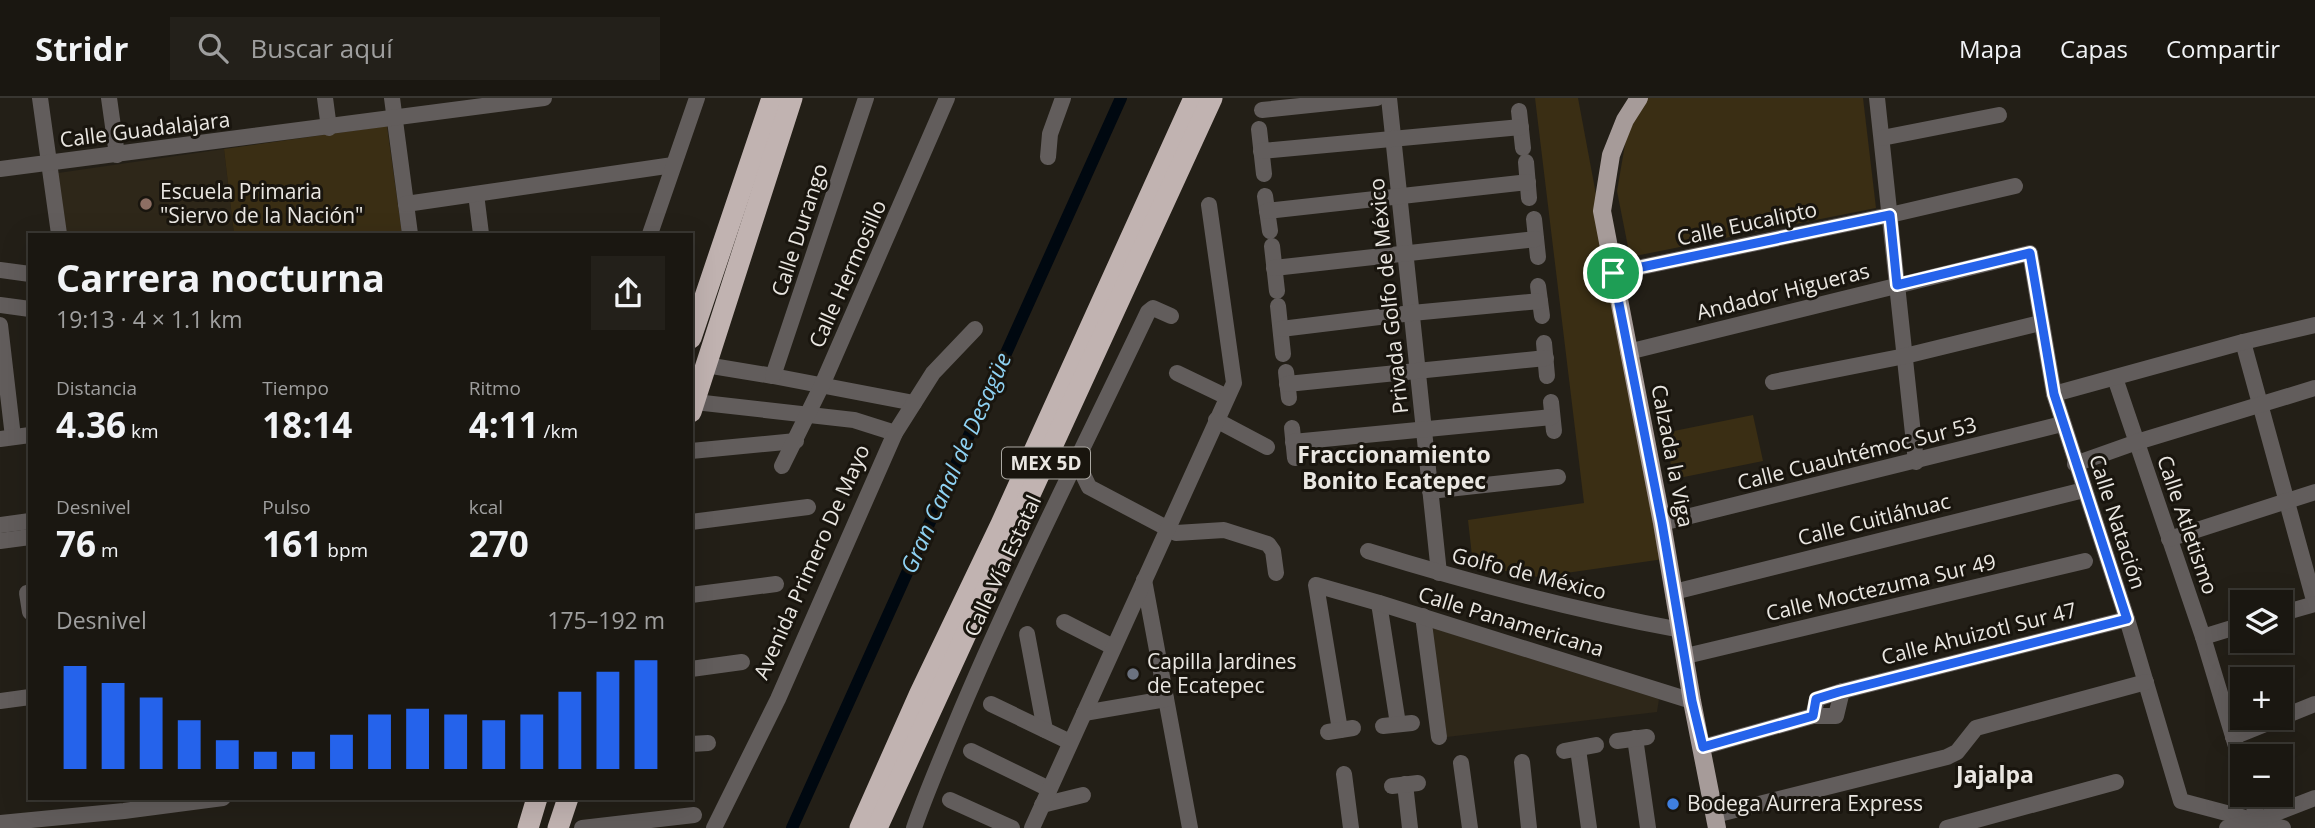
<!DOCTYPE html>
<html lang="es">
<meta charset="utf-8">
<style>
body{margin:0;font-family:"Open Sans",sans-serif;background:#23201a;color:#f1f3f6;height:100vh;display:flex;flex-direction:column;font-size:26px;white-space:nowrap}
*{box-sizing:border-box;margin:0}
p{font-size:23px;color:#9f9f9f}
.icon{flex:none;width:38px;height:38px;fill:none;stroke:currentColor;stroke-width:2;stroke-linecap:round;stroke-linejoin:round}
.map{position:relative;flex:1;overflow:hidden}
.panel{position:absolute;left:28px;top:135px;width:665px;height:567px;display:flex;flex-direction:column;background:#1a1711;border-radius:0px;box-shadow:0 7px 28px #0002,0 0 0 2px #383631}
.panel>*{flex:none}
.controls{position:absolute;left:2230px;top:492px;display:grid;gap:14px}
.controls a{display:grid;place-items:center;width:63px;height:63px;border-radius:0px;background:#1a1711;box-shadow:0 7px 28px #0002,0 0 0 2px #383631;font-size:35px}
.pin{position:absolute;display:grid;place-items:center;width:60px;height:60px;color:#fff;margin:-30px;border:4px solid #fff;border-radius:50%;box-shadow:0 2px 7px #0007}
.round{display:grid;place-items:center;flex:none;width:74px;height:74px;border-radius:0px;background:#23201a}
.headline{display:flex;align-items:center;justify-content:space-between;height:119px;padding:0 28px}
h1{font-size:38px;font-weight:700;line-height:52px}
.stats{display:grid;grid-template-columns:repeat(3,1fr);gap:10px;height:119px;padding:7px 28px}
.stats div{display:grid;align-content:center}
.stats b{font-size:35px;font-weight:700}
.stats small{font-size:19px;font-weight:400}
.stats p{font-size:19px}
.chart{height:196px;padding:14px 28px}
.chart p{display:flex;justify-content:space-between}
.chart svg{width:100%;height:126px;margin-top:7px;stroke:#2563eb;stroke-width:6}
header{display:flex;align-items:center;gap:42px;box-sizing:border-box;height:98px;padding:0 35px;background:#1a1711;border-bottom:2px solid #383631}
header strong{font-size:33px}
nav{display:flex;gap:38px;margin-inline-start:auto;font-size:24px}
.search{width:490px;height:63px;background:#23201a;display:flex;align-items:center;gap:18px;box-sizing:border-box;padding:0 24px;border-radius:0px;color:#9f9f9f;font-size:26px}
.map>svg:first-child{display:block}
</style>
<header>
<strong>Stridr</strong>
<div class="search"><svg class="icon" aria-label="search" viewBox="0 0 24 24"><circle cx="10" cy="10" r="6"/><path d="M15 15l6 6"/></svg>Buscar aquí</div>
<nav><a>Mapa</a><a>Capas</a><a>Compartir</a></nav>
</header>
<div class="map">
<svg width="2315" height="730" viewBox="0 0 2315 730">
<rect width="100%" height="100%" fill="#231f17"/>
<g fill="#2e2719">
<path d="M224,51l10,85h-168l-8,-61z"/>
<path d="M1430,529l229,72 -2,13 -210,25z"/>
</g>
<g fill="#3a2e14">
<path d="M1535,0h43l86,461 -126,18 -65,-12 -5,-45 116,-17z"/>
<path d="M1648,0h215l13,110 -246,49 -13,-66 11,-64z"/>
<path d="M387,28l15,108h-168l-10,-85z"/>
<path d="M1753,317l10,46 -89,18 -10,-46z"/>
</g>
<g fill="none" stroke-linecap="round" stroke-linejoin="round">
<path stroke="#000810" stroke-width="12" d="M792,730l329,-730"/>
<g stroke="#625d5c" stroke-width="16">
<path d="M40,0l19,136"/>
<path d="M109,0l8,57"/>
<path d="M325,0l4,30"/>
<path d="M392,0l18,136"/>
<path d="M1389,0l50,475"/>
<path d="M1877,0l39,364"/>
<path d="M1262,12l115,-12"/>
<path d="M1519,13l4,37"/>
<path d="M1259,31l5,45"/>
<path d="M1882,40l117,-23"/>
<path d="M1261,53l260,-24"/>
<path d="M1048,59l2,-23 13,-36"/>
<path d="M1526,64l3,36"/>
<path d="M0,71l544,-71"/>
<path d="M476,96l5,40"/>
<path d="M1265,98l5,35"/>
<path d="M406,106l267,-39"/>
<path d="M1267,113l261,-29"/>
<path d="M1534,121l4,38"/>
<path d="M650,136l47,-136"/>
<path d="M1272,148l5,45"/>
<path d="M1274,170l262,-29"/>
<path d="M0,172l30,4"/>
<path d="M1613,175l277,-58 125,-29"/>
<path d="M1538,188l4,30"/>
<path d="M0,207l30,4"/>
<path d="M1278,208l5,48"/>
<path d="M0,227l13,112"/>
<path d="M1281,231l131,-16 128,-12"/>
<path d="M2243,244l72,262"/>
<path d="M1544,245l3,33"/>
<path d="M1628,254l402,-99 24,141 73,225 54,182 102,27"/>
<path d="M706,267l67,11 141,27"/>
<path d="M1286,274l3,26"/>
<path d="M1177,275l50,24"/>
<path d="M773,278l93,-278"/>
<path d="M2115,280l88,259 39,129"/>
<path d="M1773,284l132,-26 135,-33"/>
<path d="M1287,286l259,-26"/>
<path d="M2054,296l189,-52 72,-17"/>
<path d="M695,304l159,18 41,13"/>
<path d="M1551,304l3,29"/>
<path d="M1216,322l51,27"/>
<path d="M1292,330l3,30"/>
<path d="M0,341l30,-4"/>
<path d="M1293,344l259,-25"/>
<path d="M691,353l105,-10"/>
<path d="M1077,364l12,25 87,46 48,-3 44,14 5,7 3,22"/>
<path d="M2075,366l62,-22 178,-54"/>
<path d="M782,368l40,-81 125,-287"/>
<path d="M1430,393l128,-14"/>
<path d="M691,424l117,-15"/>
<path d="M1662,425l400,-99"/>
<path d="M0,427l30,-4"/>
<path d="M2169,441l146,-47"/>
<path d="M0,443l30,-4"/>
<path d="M1368,453c103,32 207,59 313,79"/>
<path d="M1144,482l46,248"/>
<path d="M1674,494l410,-102"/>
<path d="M27,495l3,19"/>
<path d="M691,497l85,-11"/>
<path d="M1379,505l19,121"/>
<path d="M2280,516l35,-10"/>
<path d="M1423,518l16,121"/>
<path d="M1064,524l49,25"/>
<path d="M1027,536l18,96"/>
<path d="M2203,539l39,-12"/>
<path d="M1686,558l399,-95"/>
<path d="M691,571l51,-7"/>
<path d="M0,603l30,-4"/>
<path d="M991,606l79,38"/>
<path d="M1084,615l82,-14"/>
<path d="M1813,618l4,-17 22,-7 288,-73"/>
<path d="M1383,628l29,-3"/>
<path d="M1340,632l-24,-145 63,18 313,98"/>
<path d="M1328,634l25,-4"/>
<path d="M2233,639l82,-33"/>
<path d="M1635,640l13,90"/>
<path d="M1617,643l30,-4"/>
<path d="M691,646l17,-1"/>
<path d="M1703,649l110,-31h23l6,-25"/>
<path d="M1578,651l11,79"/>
<path d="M971,653l78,38"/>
<path d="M1564,653l32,-6"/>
<path d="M1522,664l7,66"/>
<path d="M1461,665l9,65"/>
<path d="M1344,676l7,54"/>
<path d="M1405,686l5,44"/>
<path d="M1392,688l26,-3"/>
<path d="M2250,696l10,32"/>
<path d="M950,702l62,28"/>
<path d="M1042,707l41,-10"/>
<path d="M1715,717l232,-58 10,-5 19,-24 170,-46"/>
<path d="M0,725l124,-12 99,-13"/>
<path d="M582,730l112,-13"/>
<path d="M714,730l64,-129 117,-266 38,-60 42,-44"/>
<path d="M914,730c12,-35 27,-69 41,-103 59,-141 128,-276 193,-413l5,-4 18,8"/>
<path d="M1032,730l202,-445 -25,-178"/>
<path d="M1947,730l169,-46"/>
<path d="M2227,730l31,-8 57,-22"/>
</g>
<path stroke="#a69b99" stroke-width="18" d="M1639,0l-14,22 -14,35 -9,56 60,312 30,178 25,127"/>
<g stroke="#c1b3b1" stroke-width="21">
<path d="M691,240l81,-240"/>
<path d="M691,314l101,-314"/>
<path d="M528,730l9,-30"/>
<path d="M558,730l10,-30"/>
<path d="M860,730l60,-135 81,-169 193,-426"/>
<path d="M877,730l335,-730"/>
</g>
</g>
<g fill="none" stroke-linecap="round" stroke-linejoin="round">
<g stroke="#fff" stroke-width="14">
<path id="route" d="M1890,117l7,70 133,-32 24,141 73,225 -288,73 -23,7 -3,17 -110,31 -11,-46 -30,-178 -49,-250z"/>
</g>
<use href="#route" stroke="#2563eb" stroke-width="9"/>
</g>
<circle fill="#8d6e63" stroke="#19150e" stroke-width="2.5" cx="146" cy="106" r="7"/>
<circle fill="#6b7280" stroke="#19150e" stroke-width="2.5" cx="1133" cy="576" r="7"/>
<circle fill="#3f7fe0" stroke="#19150e" stroke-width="2.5" cx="1673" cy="706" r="7"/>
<g text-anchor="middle" stroke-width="6" stroke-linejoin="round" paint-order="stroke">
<rect fill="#19150e" stroke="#aba8a2" stroke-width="2" x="1002" y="349.5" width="88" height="31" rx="5"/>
<g font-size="19" font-weight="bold" fill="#eae7e2">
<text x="1046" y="372">MEX 5D</text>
</g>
<g font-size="21" fill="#eae7e2" stroke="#19150e">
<text transform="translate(145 32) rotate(-7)" y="7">Calle Guadalajara</text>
<text transform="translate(1747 126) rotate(-12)" y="7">Calle Eucalipto</text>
<text transform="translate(800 132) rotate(-72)" y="7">Calle Durango</text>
<text transform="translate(848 176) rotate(-66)" y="7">Calle Hermosillo</text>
<text transform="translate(1783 194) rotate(-14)" y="7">Andador Higueras</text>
<text transform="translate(1389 198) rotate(-96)" y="7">Privada Golfo de México</text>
<text transform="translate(1857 356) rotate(-14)" y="7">Calle Cuauhtémoc Sur 53</text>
<text transform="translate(1672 358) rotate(79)" y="7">Calzada la Viga</text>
<text transform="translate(1874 422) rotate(-14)" y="7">Calle Cuitláhuac</text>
<text transform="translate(2117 424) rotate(72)" y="7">Calle Natación</text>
<text transform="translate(2187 427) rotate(71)" y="7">Calle Atletismo</text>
<text transform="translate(812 464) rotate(-66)" y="7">Avenida Primero De Mayo</text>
<text transform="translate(1003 468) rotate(-65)" y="7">Calle Vía Estatal</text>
<text transform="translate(1529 476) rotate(14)" y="7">Golfo de México</text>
<text transform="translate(1881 490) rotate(-13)" y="7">Calle Moctezuma Sur 49</text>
<text transform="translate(1511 524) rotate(17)" y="7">Calle Panamericana</text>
<text transform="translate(1979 536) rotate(-14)" y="7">Calle Ahuizotl Sur 47</text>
</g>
<g font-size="21" fill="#eae7e2" stroke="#19150e" text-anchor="start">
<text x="160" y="101">Escuela Primaria<tspan x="160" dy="24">"Siervo de la Nación"</tspan></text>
<text x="1147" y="571">Capilla Jardines<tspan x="1147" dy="24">de Ecatepec</tspan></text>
<text x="1687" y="713">Bodega Aurrera Express</text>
</g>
<g font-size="23" font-weight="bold" fill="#eae7e2" stroke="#19150e">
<text x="1394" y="365">Fraccionamiento<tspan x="1394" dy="26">Bonito Ecatepec</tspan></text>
<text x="1995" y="685">Jajalpa</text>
</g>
<g font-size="23" font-style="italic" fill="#8fd2f3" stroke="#19150e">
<text transform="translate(956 365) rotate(-66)" y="8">Gran Canal de Desagüe</text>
</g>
</g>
</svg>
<div class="controls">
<a><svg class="icon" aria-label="layers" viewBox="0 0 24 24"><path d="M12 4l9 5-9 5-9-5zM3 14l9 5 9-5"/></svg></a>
<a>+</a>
<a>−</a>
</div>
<div class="pin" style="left:1613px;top:175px;background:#1e9e55"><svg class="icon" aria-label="arrive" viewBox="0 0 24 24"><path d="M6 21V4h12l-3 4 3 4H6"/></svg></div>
<section class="panel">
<div class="headline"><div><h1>Carrera nocturna</h1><p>19:13 · 4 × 1.1 km</p></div><a class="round"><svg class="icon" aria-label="share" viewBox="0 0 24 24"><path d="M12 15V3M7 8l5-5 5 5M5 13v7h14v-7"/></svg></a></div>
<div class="stats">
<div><p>Distancia</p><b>4.36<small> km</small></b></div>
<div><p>Tiempo</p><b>18:14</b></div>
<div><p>Ritmo</p><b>4:11<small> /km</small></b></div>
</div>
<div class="stats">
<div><p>Desnivel</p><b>76<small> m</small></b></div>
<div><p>Pulso</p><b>161<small> bpm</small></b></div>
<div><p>kcal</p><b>270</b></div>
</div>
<div class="chart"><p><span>Desnivel</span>175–192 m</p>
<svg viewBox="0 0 160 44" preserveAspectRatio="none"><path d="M5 44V8M15 44V14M25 44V19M35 44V27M45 44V34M55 44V38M65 44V38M75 44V32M85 44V25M95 44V23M105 44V25M115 44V27M125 44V25M135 44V17M145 44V10M155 44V6"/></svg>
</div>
</section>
</div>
